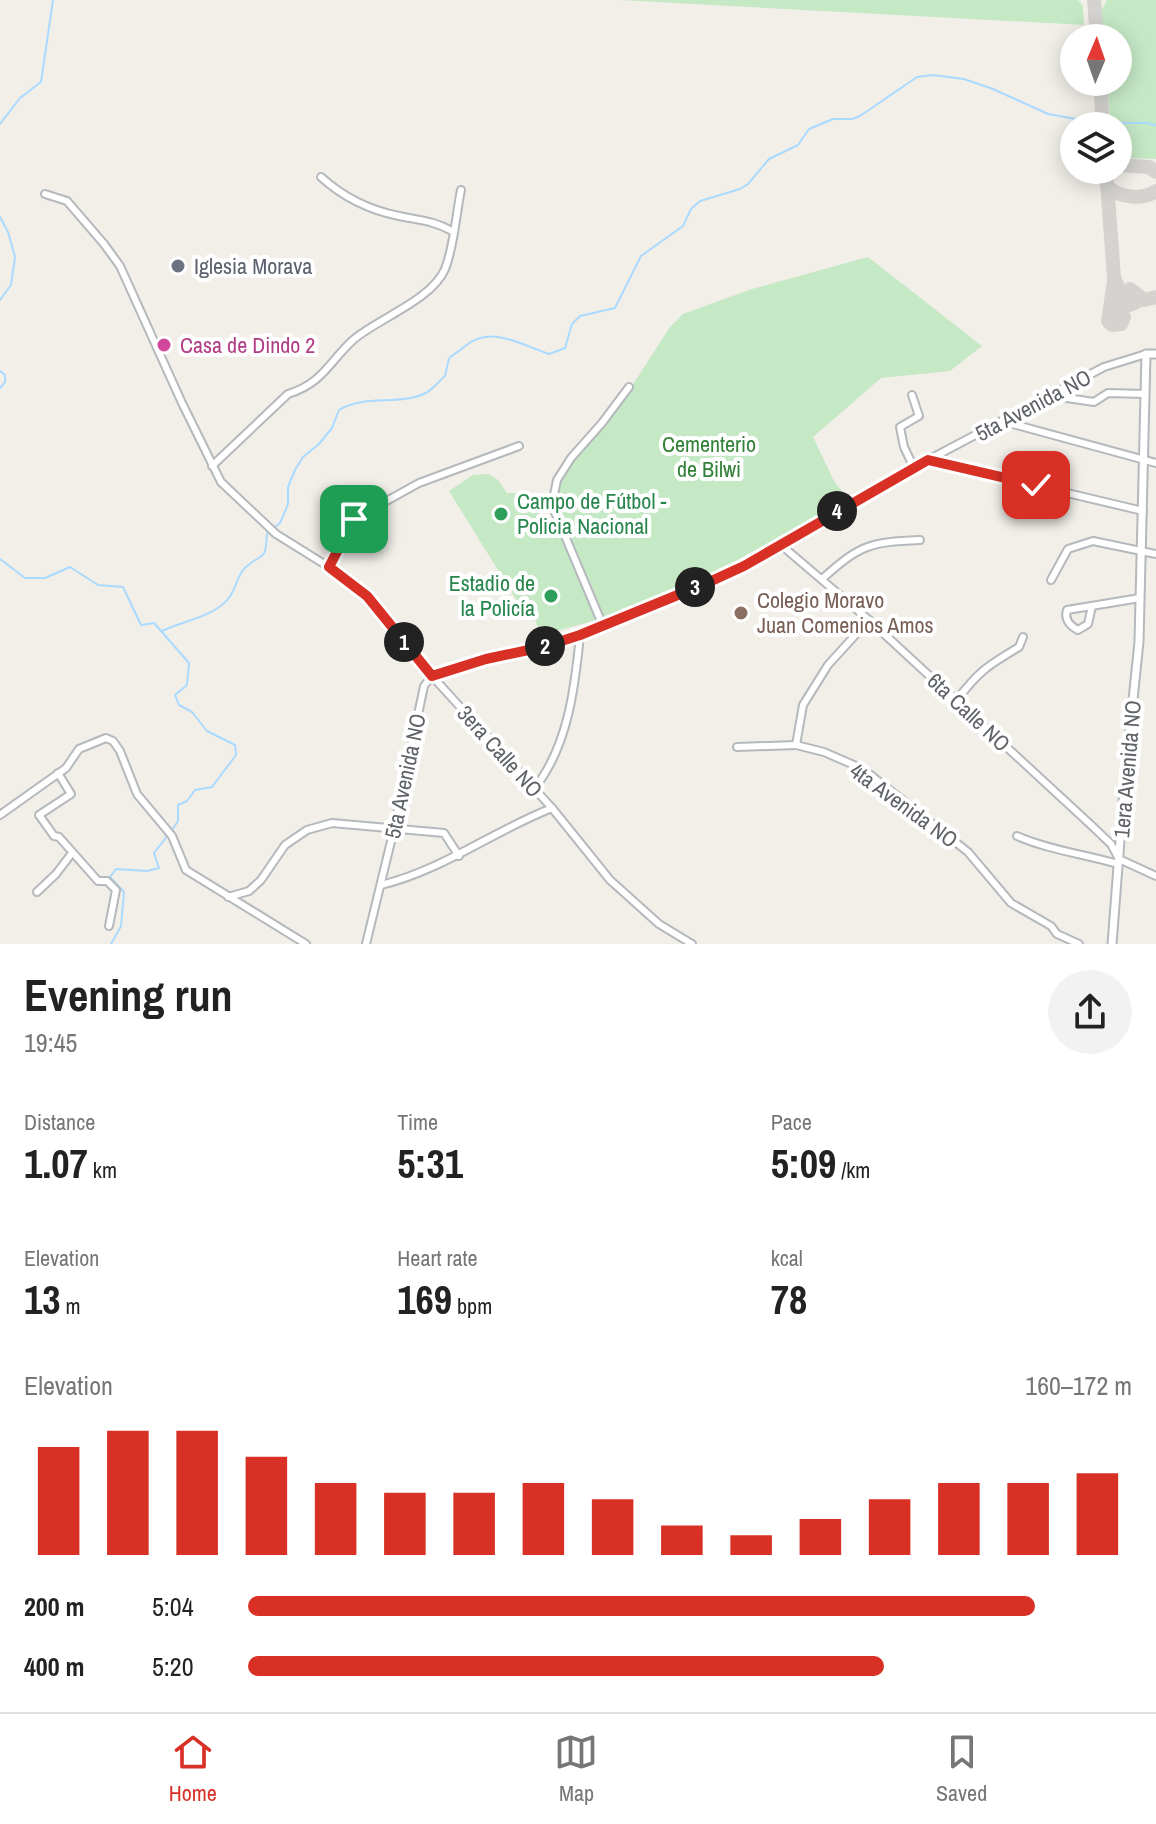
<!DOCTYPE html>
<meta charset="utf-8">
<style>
body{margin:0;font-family:"Archivo Narrow",sans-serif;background:#f2f2f2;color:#222;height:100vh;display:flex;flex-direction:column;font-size:30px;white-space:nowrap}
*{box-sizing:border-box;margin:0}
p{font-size:26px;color:#767676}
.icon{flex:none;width:44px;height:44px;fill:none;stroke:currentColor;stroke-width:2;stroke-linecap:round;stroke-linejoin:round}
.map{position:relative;height:944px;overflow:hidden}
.side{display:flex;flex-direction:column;background:#fff;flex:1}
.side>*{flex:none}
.needle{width:52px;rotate:2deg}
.buttons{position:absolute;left:1060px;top:24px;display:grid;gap:16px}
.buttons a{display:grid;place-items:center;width:72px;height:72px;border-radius:50%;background:#fff;box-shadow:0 4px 20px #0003;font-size:40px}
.pin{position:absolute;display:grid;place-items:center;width:68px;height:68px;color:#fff;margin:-34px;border-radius:16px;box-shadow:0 4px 12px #0006}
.km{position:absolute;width:40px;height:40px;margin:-20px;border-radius:50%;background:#222;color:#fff;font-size:22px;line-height:40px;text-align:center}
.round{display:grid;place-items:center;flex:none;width:84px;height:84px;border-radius:42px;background:#f2f2f2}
.summary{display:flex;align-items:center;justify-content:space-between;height:136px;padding:0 24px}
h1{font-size:44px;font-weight:700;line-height:60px}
.figures{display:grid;grid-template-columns:repeat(3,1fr);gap:12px;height:136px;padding:8px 24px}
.figures div{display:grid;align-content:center}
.figures b{font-size:40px;font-weight:700}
.figures small{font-size:22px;font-weight:400}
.figures p{font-size:22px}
.chart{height:224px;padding:16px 24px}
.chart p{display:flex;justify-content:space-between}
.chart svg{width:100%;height:144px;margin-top:8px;stroke:#d93025;stroke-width:6}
ul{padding:0 24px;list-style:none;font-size:26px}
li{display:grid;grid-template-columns:128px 96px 1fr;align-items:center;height:60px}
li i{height:20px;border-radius:10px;background:#d93025}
.tab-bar{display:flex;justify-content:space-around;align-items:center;height:112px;border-top:2px solid #e0e0e0;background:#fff;font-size:22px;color:#767676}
.tab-bar a{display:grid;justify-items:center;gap:4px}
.tab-bar .selected{color:#d93025}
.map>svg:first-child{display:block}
</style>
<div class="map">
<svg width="1156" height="944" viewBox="0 0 1156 944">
<rect width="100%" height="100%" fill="#f1efe8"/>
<g fill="#c5e8c5">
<path d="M620,0h458l5,6 1,19z"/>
<path d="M1107,0h49v159l-29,-1 -9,-4v-28h-7l-4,-44h11v-44h-14l-3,-27z"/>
<path d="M868,257l114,89 -32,25 -69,7 -68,59 21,44 14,18 -119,66 -125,56 -49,-116 5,-22 13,-23 57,-71 40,-62 13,-13 69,-25z"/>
<path d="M488,474l10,6 9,13h16l32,41 10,6 32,80 -56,15 -8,-20 -6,2 -78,-126 24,-16z"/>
</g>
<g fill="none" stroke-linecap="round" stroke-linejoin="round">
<g stroke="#aadaff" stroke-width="2">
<path d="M1117,123h30l9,2"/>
<path d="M0,124l20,-26 21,-16 12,-82"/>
<path d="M0,217l8,15 7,25 -4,28 -11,15"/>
<path d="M0,371l5,4v7l-5,6"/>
<path d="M0,559l25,19h20l25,-11 28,18 25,2 18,38 13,-2 35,40 -2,22 -12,10 4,10 13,7 15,19 28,14 1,10 -24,32 -17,3 -8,11 -9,4v16l-6,9"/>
<path d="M162,631c18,-9 53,-15 66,-32 8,-9 9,-25 18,-32 19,-16 19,-5 21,-33l13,-11 4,-9 4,-10v-17l7,-17 8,-13 16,-13 13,-16 7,-18c26,-16 60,-4 87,-17 7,-4 13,-12 19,-17 6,-26 1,-14 19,-29 26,-23 58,-2 85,7l16,-6 7,-24 8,-8 35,-8 26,-52 42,-30 8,-17 9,-8 40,-12 8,-5 21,-25 29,-14 11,-16 24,-10h19l8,-3 57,-39 16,-2 31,4 29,10 55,25 45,8"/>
<path d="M111,944l10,-18 3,-34 -14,-15 6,-8 31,2 12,-3 -5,-15 14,-18"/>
</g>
<g stroke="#d4d3d0" stroke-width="14">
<path d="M1094,0l3,38"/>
<path d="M1100,82l3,44"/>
<path d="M1118,165l31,2 7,5"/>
<path d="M1106,170l8,107c4,10 8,20 13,29l8,-3v-4l-15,-7"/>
<path d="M1108,187c12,11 35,13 48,4"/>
<path d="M1130,289l14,11 12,-3"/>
<path d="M1111,302l13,15 -3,7 -9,1 -4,-4 6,-40"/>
</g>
<g stroke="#b5b8bc" stroke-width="10">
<g id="minor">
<path d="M321,177c22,20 48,33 78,39 19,4 36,5 53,15"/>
<path d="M45,194l22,7 37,43 16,22 62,137 39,79 55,52 53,33 38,29 65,80 120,132 58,72 49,44 33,20"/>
<path d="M1060,391l7,7 27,4 14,-9 37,1"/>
<path d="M912,395l7,21 -19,11 4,20 10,21"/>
<path d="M1002,421l154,42"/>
<path d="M928,460l215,51"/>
<path d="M212,466l76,-72c35,-11 41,-32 65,-54 24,-21 79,-40 92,-71 9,-22 11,-55 16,-79"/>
<path d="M781,545l88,75 222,205 20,19 8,15 37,17"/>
<path d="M329,567l25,-48 65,-36 100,-37"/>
<path d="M822,579c38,-34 47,-37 98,-39"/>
<path d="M1051,580l17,-31 25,-8 63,13"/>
<path d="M1092,606l-4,18 -10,6c-8,-4 -14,-11 -11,-20l73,-12"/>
<path d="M869,620l-41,45 -25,40 -7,40 28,7 39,17 105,83 43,51 40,23 6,8 22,10"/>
<path d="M603,626l-51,-121 5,-25 14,-22 31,-35 27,-36"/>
<path d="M956,701c23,-30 31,-35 63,-54l4,-10"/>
<path d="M737,747l59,-2"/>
<path d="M58,773l13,21 -32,21 15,21 5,1 39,44h9l9,9 -7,36"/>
<path d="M533,790c35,-42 42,-103 47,-155"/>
<path d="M0,815l66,-47 13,-19 27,-11 7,3 7,10 17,43 35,42 14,34 120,74"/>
<path d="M1017,836c32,14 67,18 101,28"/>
<path d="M381,885c62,-15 112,-54 171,-77"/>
<path d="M37,892l19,-18 16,-21"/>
<path d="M228,897l21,-6 12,-11 24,-35 22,-15 25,-7 112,10 15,23"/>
<path d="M366,944l28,-115 30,-143 8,-10 20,-8 128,-33 164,-69 184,-106 176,-93 42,-13"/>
</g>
</g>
<g stroke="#b5b8bc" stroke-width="11">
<path id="tertiary" d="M1112,944l13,-168 14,-134 7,-288h10"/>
</g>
<use href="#minor" stroke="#fff" stroke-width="6"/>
<use href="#tertiary" stroke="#fff" stroke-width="7"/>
</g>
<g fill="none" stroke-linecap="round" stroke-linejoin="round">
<g stroke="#fff" stroke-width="16">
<path id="route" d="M354,519l-25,48 38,29 65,80 54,-17 57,-12 37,-12 127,-52 37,-17 184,-106 108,25"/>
</g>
<use href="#route" stroke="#d93025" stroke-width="10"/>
</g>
<circle fill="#6b7280" stroke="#fff" stroke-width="3" cx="178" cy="266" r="8"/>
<circle fill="#d1479c" stroke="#fff" stroke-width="3" cx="164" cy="345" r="8"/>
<g fill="#2e9e5b" stroke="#fff" stroke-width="3">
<circle cx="501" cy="514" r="8"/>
<circle cx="551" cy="596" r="8"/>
</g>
<circle fill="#8d6e63" stroke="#fff" stroke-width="3" cx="741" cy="613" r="8"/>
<g text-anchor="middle" stroke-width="8" stroke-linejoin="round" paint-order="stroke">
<g font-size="22" fill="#5b616d" stroke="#fff" text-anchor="start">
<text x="194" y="274">Iglesia Morava</text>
</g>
<g font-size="22" fill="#b23c85" stroke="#fff" text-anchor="start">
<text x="180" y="353">Casa de Dindo 2</text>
</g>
<g font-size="22" fill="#5f6368" stroke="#fff">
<text transform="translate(1033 405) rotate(-28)" y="8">5ta Avenida NO</text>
<text transform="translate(969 712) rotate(43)" y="8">6ta Calle NO</text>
<text transform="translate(500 751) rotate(48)" y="8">3era Calle NO</text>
<text transform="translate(1127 769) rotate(-85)" y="8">1era Avenida NO</text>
<text transform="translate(405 776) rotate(-78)" y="8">5ta Avenida NO</text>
<text transform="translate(904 805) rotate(36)" y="8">4ta Avenida NO</text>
</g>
<g font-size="22" fill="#348238" stroke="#fff">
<text x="709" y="452">Cementerio<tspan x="709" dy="25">de Bilwi</tspan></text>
</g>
<g font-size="22" fill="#27864d" stroke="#fff" text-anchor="start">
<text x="517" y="509">Campo de Fútbol -<tspan x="517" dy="25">Policia Nacional</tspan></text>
<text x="535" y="591" text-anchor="end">Estadio de<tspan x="535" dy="25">la Policía</tspan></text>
</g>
<g font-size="22" fill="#785e54" stroke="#fff" text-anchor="start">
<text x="757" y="608">Colegio Moravo<tspan x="757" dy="25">Juan Comenios Amos</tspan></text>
</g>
</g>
</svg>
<div class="buttons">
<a><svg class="needle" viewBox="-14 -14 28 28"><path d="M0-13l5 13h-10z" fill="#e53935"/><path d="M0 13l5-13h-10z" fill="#767676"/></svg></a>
<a><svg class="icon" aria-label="layers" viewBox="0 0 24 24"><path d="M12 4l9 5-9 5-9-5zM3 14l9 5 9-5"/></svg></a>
</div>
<div class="pin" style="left:354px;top:519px;background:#1e9e55"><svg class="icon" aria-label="arrive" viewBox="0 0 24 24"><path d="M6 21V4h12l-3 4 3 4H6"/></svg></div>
<div class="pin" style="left:1036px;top:485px;background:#d93025"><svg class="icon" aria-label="check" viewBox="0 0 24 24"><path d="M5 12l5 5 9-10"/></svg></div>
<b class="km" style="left:404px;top:642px">1</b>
<b class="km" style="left:545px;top:646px">2</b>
<b class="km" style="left:695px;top:587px">3</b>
<b class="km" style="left:837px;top:511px">4</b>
</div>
<section class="side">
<div class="summary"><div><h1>Evening run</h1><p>19:45</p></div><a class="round"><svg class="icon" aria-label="share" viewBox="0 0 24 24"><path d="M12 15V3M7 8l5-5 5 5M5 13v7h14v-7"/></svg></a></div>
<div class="figures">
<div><p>Distance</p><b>1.07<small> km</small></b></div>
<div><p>Time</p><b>5:31</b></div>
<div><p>Pace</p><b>5:09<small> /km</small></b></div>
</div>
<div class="figures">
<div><p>Elevation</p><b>13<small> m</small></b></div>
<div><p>Heart rate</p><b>169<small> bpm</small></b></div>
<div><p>kcal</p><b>78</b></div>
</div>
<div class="chart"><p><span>Elevation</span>160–172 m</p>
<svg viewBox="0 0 160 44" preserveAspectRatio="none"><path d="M5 44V11M15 44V6M25 44V6M35 44V14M45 44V22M55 44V25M65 44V25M75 44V22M85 44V27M95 44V35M105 44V38M115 44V33M125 44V27M135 44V22M145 44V22M155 44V19"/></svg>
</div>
<ul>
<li><b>200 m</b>5:04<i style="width:89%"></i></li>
<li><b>400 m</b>5:20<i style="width:72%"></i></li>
</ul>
</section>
<nav class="tab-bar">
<a class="selected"><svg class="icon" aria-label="home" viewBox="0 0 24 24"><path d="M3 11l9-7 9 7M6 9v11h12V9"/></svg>Home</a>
<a><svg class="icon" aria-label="map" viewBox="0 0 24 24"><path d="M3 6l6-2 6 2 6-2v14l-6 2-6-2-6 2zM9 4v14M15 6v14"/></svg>Map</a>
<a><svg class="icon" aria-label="saved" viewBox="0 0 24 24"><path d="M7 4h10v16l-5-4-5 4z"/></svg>Saved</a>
</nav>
